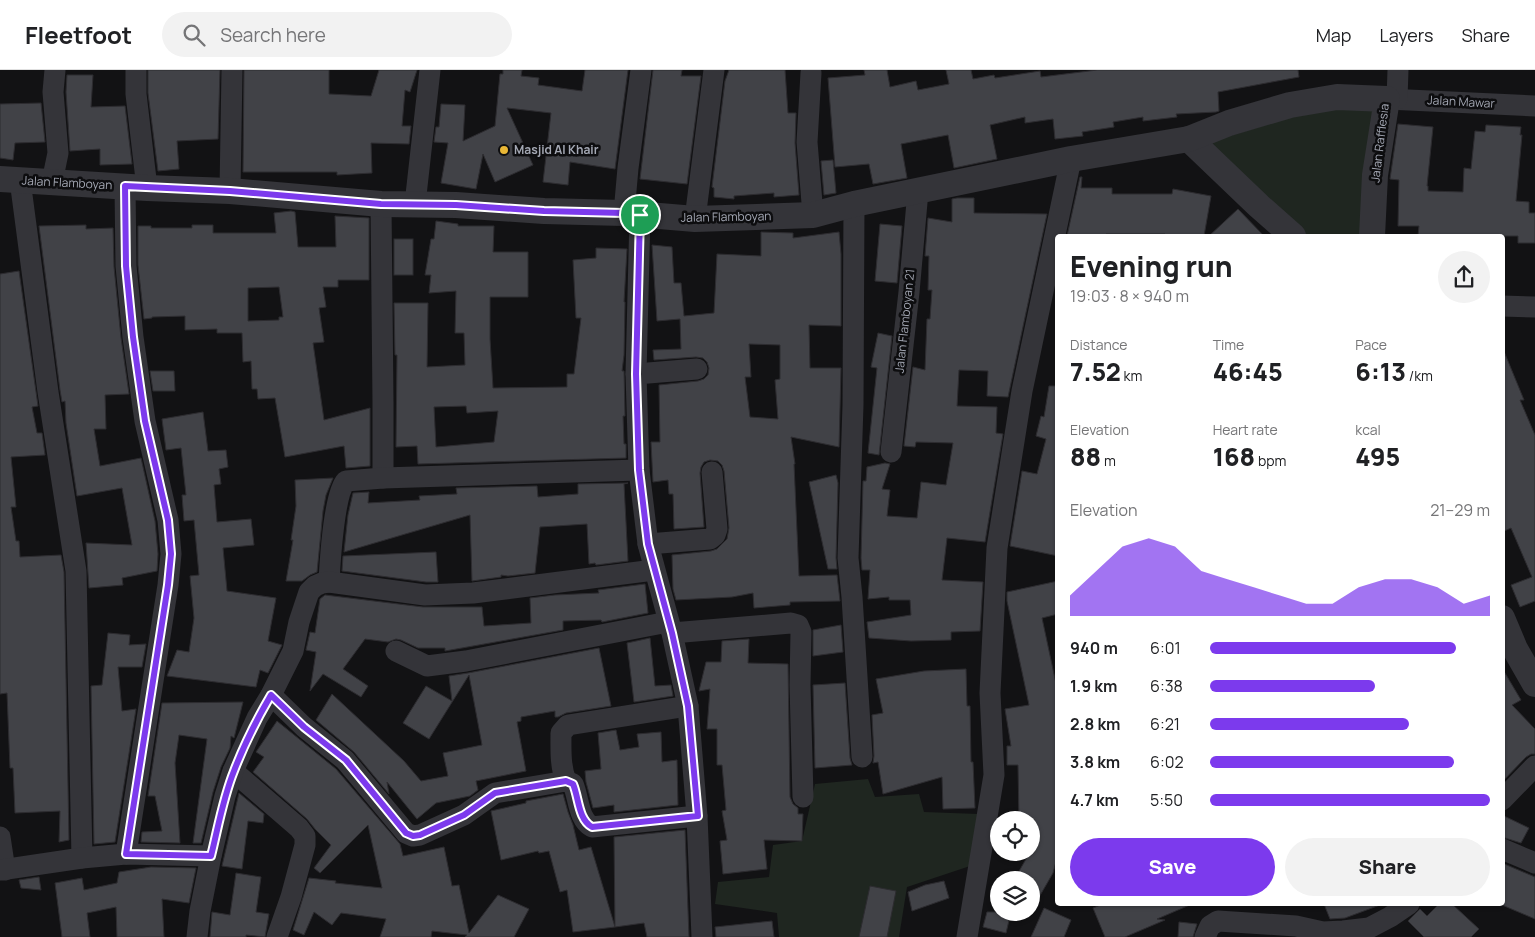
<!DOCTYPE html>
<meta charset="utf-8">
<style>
body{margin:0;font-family:Manrope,sans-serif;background:#f2f2f2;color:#202124;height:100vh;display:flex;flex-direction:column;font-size:19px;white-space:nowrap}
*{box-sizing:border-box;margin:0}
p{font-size:16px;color:#757577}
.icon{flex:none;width:28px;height:28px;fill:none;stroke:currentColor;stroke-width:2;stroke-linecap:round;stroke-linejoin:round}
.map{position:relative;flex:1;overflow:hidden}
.side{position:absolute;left:1055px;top:164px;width:450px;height:672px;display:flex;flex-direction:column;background:#fff;border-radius:5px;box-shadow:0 1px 4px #0004}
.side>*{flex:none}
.buttons{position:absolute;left:990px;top:741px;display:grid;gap:10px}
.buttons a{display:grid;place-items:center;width:50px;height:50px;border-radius:50%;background:#fff;box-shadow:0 1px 4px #0004;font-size:25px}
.pin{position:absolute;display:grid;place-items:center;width:42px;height:42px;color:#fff;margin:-21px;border:2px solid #fff;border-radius:50%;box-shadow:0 1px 5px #0007}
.round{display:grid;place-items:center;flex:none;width:52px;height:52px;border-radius:26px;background:#f2f2f2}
.head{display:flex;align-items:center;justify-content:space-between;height:85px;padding:0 15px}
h1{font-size:28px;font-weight:800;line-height:38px}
.stats{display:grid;grid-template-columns:repeat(3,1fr);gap:8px;height:85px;padding:5px 15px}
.stats div{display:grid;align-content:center}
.stats b{font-size:25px;font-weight:800}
.stats small{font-size:14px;font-weight:400}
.stats p{font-size:14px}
.chart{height:140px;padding:10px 15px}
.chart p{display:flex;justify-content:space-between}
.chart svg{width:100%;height:90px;margin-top:5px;fill:#7c3aed;opacity:.7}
.button{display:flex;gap:10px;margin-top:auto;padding:10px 15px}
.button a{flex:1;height:58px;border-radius:30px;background:#7c3aed;color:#fff;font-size:20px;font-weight:800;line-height:58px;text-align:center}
.button a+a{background:#f2f2f2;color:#202124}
ul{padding:0 15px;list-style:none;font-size:16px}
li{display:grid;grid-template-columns:80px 60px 1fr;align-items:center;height:38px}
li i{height:12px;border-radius:6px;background:#7c3aed}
header{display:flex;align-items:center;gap:30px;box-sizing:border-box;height:70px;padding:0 25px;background:#fff;border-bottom:1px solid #e0e0e0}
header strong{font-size:24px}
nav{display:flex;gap:28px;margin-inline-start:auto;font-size:18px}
.search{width:350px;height:45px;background:#f2f2f2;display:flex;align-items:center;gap:12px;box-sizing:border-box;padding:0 18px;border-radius:28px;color:#757577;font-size:19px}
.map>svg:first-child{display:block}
</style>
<header>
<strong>Fleetfoot</strong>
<div class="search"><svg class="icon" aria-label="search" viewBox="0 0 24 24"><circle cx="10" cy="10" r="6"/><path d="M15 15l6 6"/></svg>Search here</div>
<nav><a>Map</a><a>Layers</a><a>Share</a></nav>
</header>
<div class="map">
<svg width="1535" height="867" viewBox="0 0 1535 867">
<rect width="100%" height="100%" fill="#121214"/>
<g fill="#1f2620">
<path d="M1387,29l-9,137h-74l-97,-93 81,-25z"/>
<path d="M868,709l7,18 44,-3 5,18 54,2 -5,51 -66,22 -8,50h-120l-2,-24 -62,-9 3,-22 51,-5 4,-32 29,-4 13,-57z"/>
</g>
<g fill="#414247" stroke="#2d2c30" fill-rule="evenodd">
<path d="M148,0h72l-2,69 -41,2 2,28 -21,2 -10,-78z"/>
<path d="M244,0h85v24l42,2 8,-26h38l-7,22 -5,-2 -3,36h9l-2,18 -38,-1 1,30 -35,2v-3h-94z"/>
<path d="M503,0h19l-1,6 18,2 -1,7 44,6 3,-21h43l-13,99 -45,-7 -2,23 -25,-3 8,-69 -44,-5 26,57 -38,17 -12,-28 -7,35 -35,-6 7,-40 -14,-1 2,-15h3l2,-23 24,1 -2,36 32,-15 5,-52h3z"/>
<path d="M653,0h29l-1,6h20l-14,108 -47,-5z"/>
<path d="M729,0h56l3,43h8l-1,30 4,52 -25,2v-4l-40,3v3l-20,-2v-9l-2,-1 13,-106z"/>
<path d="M864,0h23l3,17 26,-6 2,9 31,-6 -3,-14h25l2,9 21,-4 1,3 45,-7 1,6 56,-7h201l1,7 -81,15 1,19 -3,1 -40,2 1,3 -34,4v-4l-30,5 1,5 -32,5 1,4 -28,3 -2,-20 -28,4v-6l-35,8 7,34 -43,9 -6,-33 -47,9 6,34 -34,6 -4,-20 -34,3 -7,-89 37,-3z"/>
<path d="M67,5h26l-2,32 34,-1 7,58 -32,1v-16l-30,2 -4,-59z"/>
<path d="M41,33l4,39 -30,1 -2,17 -13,-2v-54z"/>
<path d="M1398,54l35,3 -6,59h1v5l35,1 1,-24 7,1 4,-38 10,1 1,-7 35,2 -1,8h2l-6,66 13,1v11h6v30h-17v-7h-100l1,-10h-21l1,-46 -9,-1z"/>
<path d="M833,90l3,33 -12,2 -3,-34z"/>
<path d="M1080,107h2l-1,11h31v6h60l1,-5 38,7 -7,40h-40l1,-2h-59v2h-39z"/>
<path d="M957,128h17v15l73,1 -39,183 -21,-1 1,-25 -29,-1 -2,36 40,1 -1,26 7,1 -18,108 -38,-4 -5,42 41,2 -3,49 -29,1v8l-40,1 -42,-3 -2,-16 44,-7 -1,-15h-21v-3l-21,2 2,-29h-8l-1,-12 2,-77h3l1,-14 18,-4 5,1 -8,25 8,1 -3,26 30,2 4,-36 25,3 7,-42 -37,-1 -1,5 -11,-1 9,-79 12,3 2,-51h3l2,-29h-4l1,-34h-4l3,-38 24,4v-23z"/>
<path d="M1238,139l26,27h-55z"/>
<path d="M291,141l4,1 3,35h38l-1,-31 34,2v62h-31v7h-15l3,20 -7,1 5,34 -11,1 11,77 46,-12v58l-24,2 -2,-22 -59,11 -10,-59 -17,1 -1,-10h-5l-1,-28 -8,1 -1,-29h-25v-4l-32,1v-14l-33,1v1l-8,1 -6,-54v-39h13v2h41v-3h21v8h63l-2,-20zM279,217l4,30h-4v3l-31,1v-33z"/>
<path d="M436,151l22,3v2h36l-1,26h35v45h-38v42l3,49 74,-1v-13h7l7,-56h-5l-3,-58 23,-2v-10l31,1 -3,53h1l-1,53 -2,16h2l1,45h-2l1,28h2v14l-208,6 -1,-18 -21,1 1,-92h-2l-1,-52h34l-1,64 38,-2 -1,-32h-9l1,-42 -27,2 2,-18h-6l6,-36h3zM466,336l1,7 31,-2 -4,31 -58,5 -2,-40z"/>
<path d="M880,154l22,2 -5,57 -22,-2z"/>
<path d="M86,155v4l27,-1 1,39 7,71 8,56 -24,1 1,34h-12l6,37 41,-8 14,63 3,33 -1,17 -35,7 1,7 -34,3 -3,-45 46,2 -10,-57 -45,8 -11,-73 -1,-22 -3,1 -2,-12 -21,-164z"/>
<path d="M761,162l32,1v5l46,-6 2,22v72l-32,-1 1,43h31l-2,79 -48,-10 4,27h-1l5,112 38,-1 3,26 -50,1v3l-36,3 -1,-15 -21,4 -56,3 -3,-11 -1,-34 39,-4 6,-2 10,-10 2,-11 -5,-57 -2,-6 -4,-4 -8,-1 -6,2 -3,5 -1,6 4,54 -30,2 -1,-35h-4l-1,-14 -15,2 -2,-40h9l-1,-57 39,-4 6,-2 4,-4 1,-7 -2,-6 -4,-4 -7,-1 -42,3 -1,-10 28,-1 -1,-30 -23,2 -5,-76 20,2 2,36h7l3,33 30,-3 3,-59 44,2zM749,274l31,1v34l-5,1 3,39 -28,-2 -5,-40h6z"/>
<rect x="394" y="169" width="19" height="36"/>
<path d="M19,201l19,135 -6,1 5,26h5l3,22 -34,2 5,50h-5l5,34h3l1,16 41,-2 3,17 5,268 -10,2 1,-31 -45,2 -2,-45h-3l-3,-75 -7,1v-420z"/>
<path d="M878,263l14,3 -13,119 -11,-2 9,-85 -6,-1z"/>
<path d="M1503,279l21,51h-4l15,35v166l-15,6 -9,-22 21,-8 -21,-49 -9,4z"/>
<path d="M150,301h24l1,20h-22z"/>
<path d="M1049,316h9v170l-48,-10 12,-75 15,3 9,-35 -10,-3 5,-20 3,1z"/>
<path d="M203,342l5,39 18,-1 2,17 -9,2 2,15 -7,1 3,37 34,-3 3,26 -31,3 4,43 49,7 -8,43 14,4 -14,28 -8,-3 -4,17 -89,-11 10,-26 12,2 5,-34 -4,-42 9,-1 -5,-55 -10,1 -2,-26h4l-5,-47 -15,2 -4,-31z"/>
<path d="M836,405l2,8 -2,75 1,11h-9l-19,-87z"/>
<path d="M333,408l-7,17 -3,16 -6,61 -7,3 -8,6h-16l7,-41h-2l5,-34 -1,-26z"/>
<path d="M628,413l-4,1 4,77 -32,4 -1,-2 -6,1 -2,-40 -47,3 -5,46 -27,3 -7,-1v2l-29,4 -2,-66 -126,37 4,-37 5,-22 16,-1 -1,11 52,-3 -1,-4 38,-2 -1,-6 81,-2 1,11 40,-3v-10z"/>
<path d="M436,482l2,30h-12l-84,-11 1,-15z"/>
<path d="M1058,511v33l-16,4 16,75v161l-5,19 -22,38v-31h-17l16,-28h1v-2l8,-13 -8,-2v-15h-12l-1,-55h-11v-19h4l-6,-37 24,-4 -22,-104v-9z"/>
<path d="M645,514l3,29 -46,9 -1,-2 -38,1v9l-118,21v-3h-27l-17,-8 -5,-1 -8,3 -23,-3 -22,30 25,17 -7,11 -38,-23 -13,17 6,-39 -10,-2 4,-18 5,1 5,-34 5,-4 98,12h59l2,19 47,-3 -1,-25 25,-3 44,-2 -1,-3z"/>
<path d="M841,555l2,27 -30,4v-26z"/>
<path d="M108,563l22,2 -1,10 17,-1 -4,23h-24l4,44 14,-2 -21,133 -21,2 -3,-158 11,-1z"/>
<path d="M650,568l5,48 16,-1 2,11 -39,6 -7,-59z"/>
<path d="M749,569l-1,24 40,1 2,133 3,7 5,4v6h5l-1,27 -38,-1 3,29 -44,5 -3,-33 7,-1 -5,-29 4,-1 -4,-45h-5v-36h-10l3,-40 -11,2 7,-29h15l1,-21z"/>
<path d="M599,578l12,58 -45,7 -8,4h-3v-6l-34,6v4l-4,1 9,49 -50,10 2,9 -8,6 -34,7 -19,16 -30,-37 2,12 -35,-42 -38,-32 16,-26 72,67 17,20 27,-5 -5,-23 39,-8 -13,-70 -40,64 -26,-16 23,-37 26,15 -3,-25 19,-3z"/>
<path d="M1502,598l19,32 -9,5 23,24v25h-4l-5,3 -24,25z"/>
<path d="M966,599l1,37h3l1,56h2l2,46 -32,1 -1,-32 -59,17 -5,-32 -5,1 1,-7 -2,-41 11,-2 -7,-34 48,-8z"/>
<path d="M845,613l5,75 2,7 -37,3 -2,-83z"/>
<path d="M243,632l-9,36 -3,-2 -1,12 -9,19 -8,25 -12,51h-8l14,-104 -28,-4 -4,28 5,80 -39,-1 1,-10 20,-1 -7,-35h-7l14,-93z"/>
<path d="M277,651l59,48 64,75 3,12 41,-9 8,39 7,-1 10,48 29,-38 31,14 -15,28h-49l2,-2 -35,-4 -1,6h-51l6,-18 -45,-6 -9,12 -18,-13 -10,23 -11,-5 16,-52 27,3 -1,2 47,5 -14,-63 -48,48 -6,-5 17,-23 -16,-16 -8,-10 -54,-47 11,-15 -8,-5z"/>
<path d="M616,660l4,20 19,-3 -2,-13 24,-2 1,30 15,-2 1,45 -64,7v-7l-21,3 -7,-26 -1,-11 16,-2 -3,-36z"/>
<path d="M239,723l25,21 -1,9 -15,-2 -6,48 -20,-3z"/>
<path d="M563,724l5,18 5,13 6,25 12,-3 24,80 -42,5 -6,-42 -7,2 -11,-41 -10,2 -1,-2 -37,9 -10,-49 35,-8v-2z"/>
<path d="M1502,745l27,13 -8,15 -19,-6z"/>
<path d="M685,760l4,107h-42l-3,-14 -29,4 -1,-90z"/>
<path d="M1502,793l33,14v42l-33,-14z"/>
<path d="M151,797l45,1 -7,35 -27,-4 2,38h-47l-1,-30 -29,6 3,24h-28l-7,-54 27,-5 2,12 33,-7 2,-11z"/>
<path d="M236,803l25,4 -5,35 13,2 -4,23 -19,-2v2h-36l2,-25 18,3z"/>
<path d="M39,807l2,13 -20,-2 -2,-8z"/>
<path d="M944,811l5,17 -37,13 -4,-19 17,-7z"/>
<path d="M870,816l26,5 -9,46h-28z"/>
<path d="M1103,834h89l-35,15 8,1 -40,17h-20l-12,-29z"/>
<path d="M1324,834h55l1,1 -35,13 -15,1z"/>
<path d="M1439,834h13l27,25 -8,8h-47l-16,-16 12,-12 7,7z"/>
<path d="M1044,838l27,12 -7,17h-33z"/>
<path d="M987,842h24l-5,21 -23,-6z"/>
<path d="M772,851l2,16h-58l-1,-10z"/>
<path d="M1179,852l18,2 -4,13h-15z"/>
</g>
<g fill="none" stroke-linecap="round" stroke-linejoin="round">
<g stroke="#343439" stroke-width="21">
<path d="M136,0v24l11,94"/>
<path d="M811,3l-4,69 6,73"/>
<path d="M1387,29l148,7"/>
<path d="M1397,29l1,-29"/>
<path d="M20,110l28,212 28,179 6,287"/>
<path d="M52,112l6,-29 -5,-61 2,-22"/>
<path d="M125,116l1,80 7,71 12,84 23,99 3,34 -3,31 -42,269"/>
<path d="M230,121l2,-121"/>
<path d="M381,134l2,198v76"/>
<path d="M415,134l15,-134"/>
<path d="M854,134l-1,201 -5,153 4,39 10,160"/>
<path d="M624,143l4,-45 13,-98"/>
<path d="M640,145l-4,159 3,96 9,74 24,89 16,73 9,110 5,121"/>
<path d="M695,149l19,-149"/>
<path d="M1502,236l33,1"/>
<path d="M636,304l61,-5"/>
<path d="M891,382l18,-160 9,-101"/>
<path d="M648,474l62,-5 5,-4 2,-6 -5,-57"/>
<path d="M329,512c1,-20 5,-89 17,-101l37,-3 256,-8"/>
<path d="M672,563l119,-10 7,2 3,7 -1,53 3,112"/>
<path d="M396,581l31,15 39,-5 202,-39"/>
<path d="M271,625l33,32 41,33 61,73 7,3 7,-1 44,-20 31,-22 71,-12 7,3c6,14 5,35 19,43l105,-11"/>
<path d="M233,701l66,57 6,8v9l-14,52 -14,40"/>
<path d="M566,711c-6,-15 -5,-32 -5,-48l7,-8 120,-19"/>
<path d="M1502,730l33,-34"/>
<path d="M0,767l5,33"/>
<path d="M1502,779l33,14"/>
<path d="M0,800l82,-12 44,-4 85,2"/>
<path d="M197,867l3,-26 11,-55 14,-60 8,-25 24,-53 14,-23 22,-44 6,-29 10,-30 6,-6 7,-3 7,-1 96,13 48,-2 181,-23"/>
<path d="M967,867l27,-162 -4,-82 7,-145 25,-157 49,-232"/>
<path d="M1205,867l5,-11 8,-5 78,5 27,6 20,-1 26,-3 21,-11 19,-13"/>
</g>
<g stroke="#343439" stroke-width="26">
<path d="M1189,69l70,67 34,30"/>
<path d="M0,109l147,9 83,3 151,13 75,1 88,6 80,2 71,6 118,-4 41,-11 217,-45 118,-20 40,-16 61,-18 47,-8 50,2 -12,76 -3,61"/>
<path d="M1502,548l13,31 20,35"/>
</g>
</g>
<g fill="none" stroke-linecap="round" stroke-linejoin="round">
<g stroke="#fff" stroke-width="10">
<path id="route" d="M125,116l105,5 151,13 75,1 88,6 80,2 16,2 -4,159 3,96 9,74 24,89 16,73 10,110 -106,11c-14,-8 -13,-29 -19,-43l-7,-3 -71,12 -31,22 -44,20 -7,1 -7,-3 -60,-73 -42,-33 -33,-32c-14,24 -27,50 -37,76 -11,27 -16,57 -23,85l-85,-2 42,-269 3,-31 -3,-34 -23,-99 -12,-84 -7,-71z"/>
</g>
<use href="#route" stroke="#7c3aed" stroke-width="6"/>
</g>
<circle fill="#e9b736" stroke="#0d0d0f" stroke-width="2" cx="504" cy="80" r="5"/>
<g text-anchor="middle" stroke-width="5" stroke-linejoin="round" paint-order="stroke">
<g font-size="12" fill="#a4a8b4" stroke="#0d0d0f">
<text transform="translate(1461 32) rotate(3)" y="4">Jalan Mawar</text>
<text transform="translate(1380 73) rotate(-83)" y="4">Jalan Rafflesia</text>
<text transform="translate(67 113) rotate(3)" y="4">Jalan Flamboyan</text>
<text transform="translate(726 147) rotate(-1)" y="4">Jalan Flamboyan</text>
<text transform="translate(905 251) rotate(-84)" y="4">Jalan Flamboyan 21</text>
</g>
<g font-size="12" font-weight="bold" fill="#a4a8b4" stroke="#0d0d0f" text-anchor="start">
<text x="514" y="84">Masjid Al Khair</text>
</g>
</g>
</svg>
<div class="buttons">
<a><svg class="icon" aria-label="locate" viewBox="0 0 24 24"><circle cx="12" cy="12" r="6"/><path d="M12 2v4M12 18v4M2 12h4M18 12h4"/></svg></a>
<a><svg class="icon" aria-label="layers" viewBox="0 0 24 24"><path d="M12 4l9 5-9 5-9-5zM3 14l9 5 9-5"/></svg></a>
</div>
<div class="pin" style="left:640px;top:145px;background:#1e9e55"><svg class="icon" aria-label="arrive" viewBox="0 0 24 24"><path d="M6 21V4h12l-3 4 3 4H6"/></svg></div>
<section class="side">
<div class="head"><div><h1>Evening run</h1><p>19:03 · 8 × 940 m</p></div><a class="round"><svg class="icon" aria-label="share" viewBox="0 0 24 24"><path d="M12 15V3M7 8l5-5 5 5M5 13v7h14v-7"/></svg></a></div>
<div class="stats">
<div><p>Distance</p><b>7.52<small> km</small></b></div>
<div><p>Time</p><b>46:45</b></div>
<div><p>Pace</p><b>6:13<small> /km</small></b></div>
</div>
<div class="stats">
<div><p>Elevation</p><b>88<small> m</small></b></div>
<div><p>Heart rate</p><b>168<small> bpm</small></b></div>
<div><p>kcal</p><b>495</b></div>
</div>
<div class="chart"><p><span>Elevation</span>21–29 m</p>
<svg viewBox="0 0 160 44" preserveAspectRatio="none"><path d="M0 44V34L10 22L20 10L30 6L40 10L50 22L60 26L70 30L80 34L90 38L100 38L110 30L120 26L130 26L140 30L150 38L160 34V44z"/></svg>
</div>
<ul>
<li><b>940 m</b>6:01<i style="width:88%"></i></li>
<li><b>1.9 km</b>6:38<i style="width:59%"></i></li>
<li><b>2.8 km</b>6:21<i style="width:71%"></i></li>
<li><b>3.8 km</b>6:02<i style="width:87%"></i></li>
<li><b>4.7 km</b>5:50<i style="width:100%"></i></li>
</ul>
<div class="button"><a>Save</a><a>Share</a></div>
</section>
</div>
